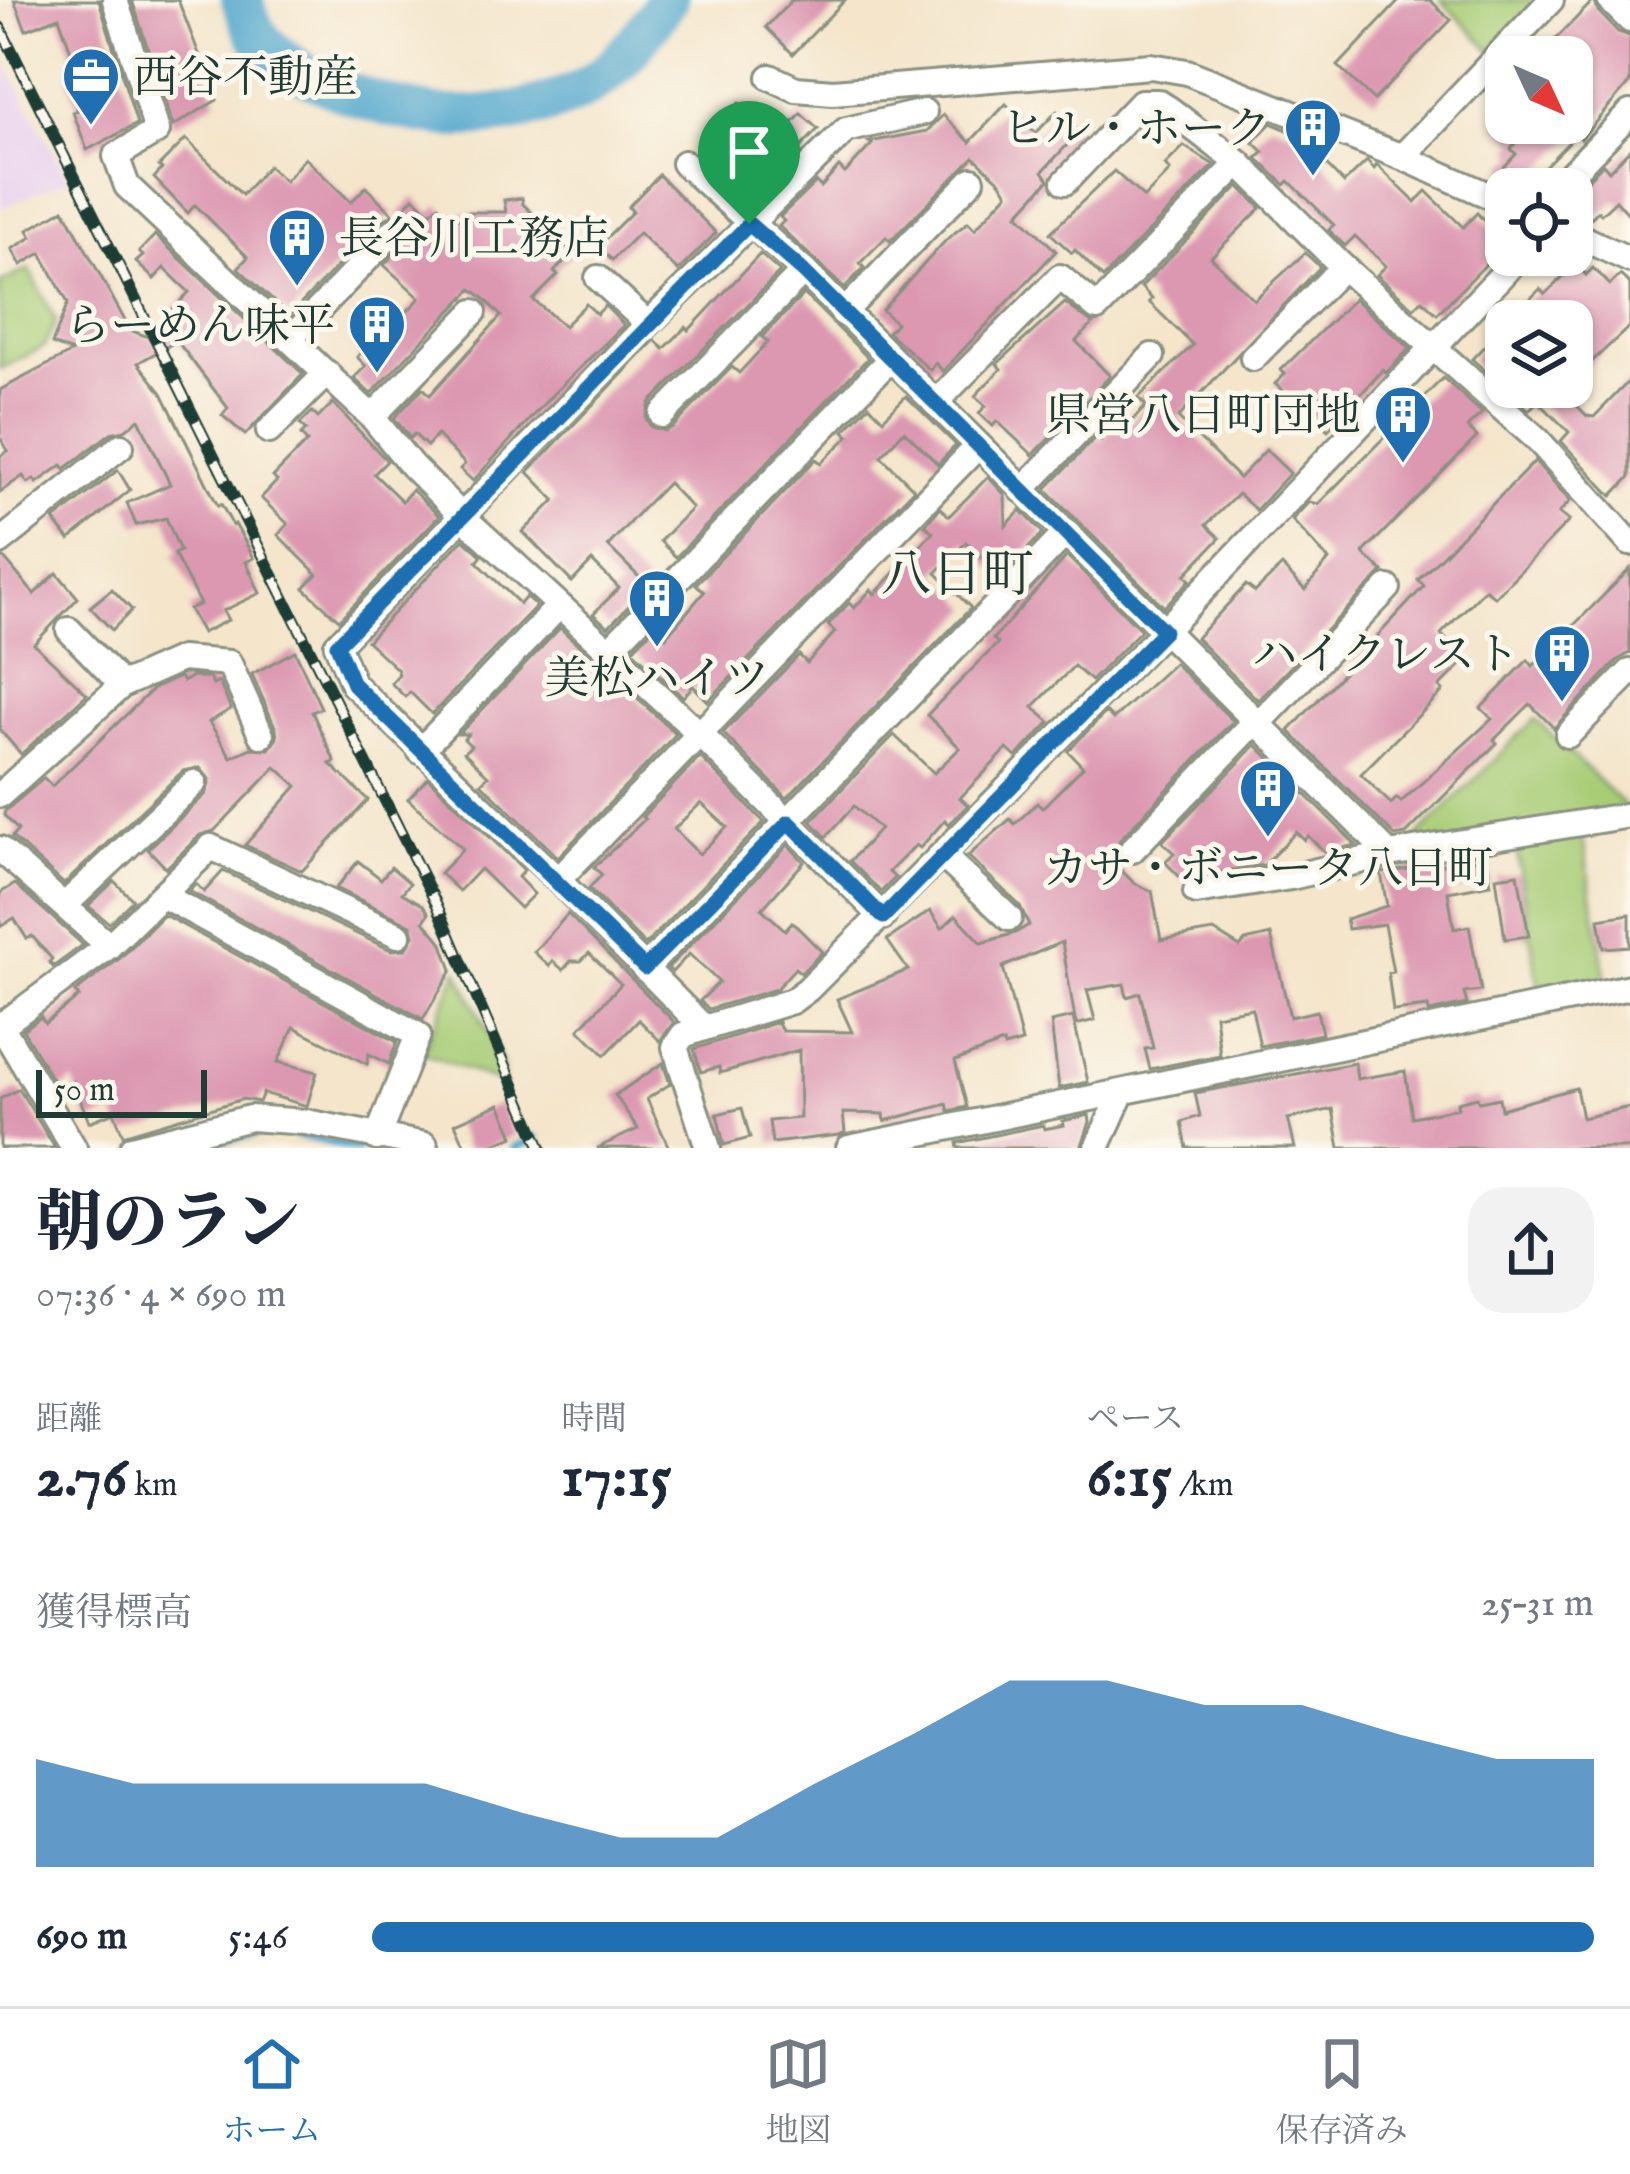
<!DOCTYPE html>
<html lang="ja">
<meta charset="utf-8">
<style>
body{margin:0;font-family:"IM FELL English","Noto Serif JP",serif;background:#f2f2f3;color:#1f2937;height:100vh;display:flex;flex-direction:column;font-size:45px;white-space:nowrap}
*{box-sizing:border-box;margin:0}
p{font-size:39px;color:#747a83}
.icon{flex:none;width:66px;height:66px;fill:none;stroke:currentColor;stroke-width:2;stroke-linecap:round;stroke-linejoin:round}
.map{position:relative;height:1148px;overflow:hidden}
.sheet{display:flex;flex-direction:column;background:#fff;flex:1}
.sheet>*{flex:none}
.needle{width:78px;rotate:134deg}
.tools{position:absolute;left:1485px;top:36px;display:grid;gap:24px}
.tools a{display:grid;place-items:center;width:108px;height:108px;border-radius:24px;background:#fff;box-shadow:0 3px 9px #0004;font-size:60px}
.scale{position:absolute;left:36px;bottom:30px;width:171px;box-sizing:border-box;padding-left:12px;border:6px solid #1f3d34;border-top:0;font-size:33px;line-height:42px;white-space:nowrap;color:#1f3d34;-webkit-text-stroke:9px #fbf7ec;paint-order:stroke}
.pin{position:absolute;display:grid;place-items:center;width:102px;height:102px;color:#fff;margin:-123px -51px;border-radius:50% 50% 50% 0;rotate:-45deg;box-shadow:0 0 12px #0007}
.pin .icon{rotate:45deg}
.round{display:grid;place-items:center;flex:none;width:126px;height:126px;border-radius:36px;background:#f2f2f3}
.headline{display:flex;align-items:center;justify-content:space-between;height:204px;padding:0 36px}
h1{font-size:66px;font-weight:800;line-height:90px}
.stats{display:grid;grid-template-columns:repeat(3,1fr);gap:18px;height:204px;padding:12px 36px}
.stats div{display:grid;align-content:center}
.stats b{font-size:60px;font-weight:800}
.stats small{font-size:33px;font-weight:400}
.stats p{font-size:33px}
.chart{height:336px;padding:24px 36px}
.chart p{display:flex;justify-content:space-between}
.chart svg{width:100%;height:216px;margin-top:12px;fill:#1f6fb2;opacity:.7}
ul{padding:0 36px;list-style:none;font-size:39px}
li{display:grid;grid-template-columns:192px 144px 1fr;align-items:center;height:90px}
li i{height:30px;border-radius:15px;background:#1f6fb2}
.dock{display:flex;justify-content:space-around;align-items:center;height:168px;border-top:3px solid #e0e1e3;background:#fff;font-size:33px;color:#747a83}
.dock a{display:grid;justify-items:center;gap:6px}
.dock .active{color:#1f6fb2}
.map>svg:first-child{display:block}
</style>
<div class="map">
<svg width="1630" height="1148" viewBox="0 0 1630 1148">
<rect width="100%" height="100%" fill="#fbf7ec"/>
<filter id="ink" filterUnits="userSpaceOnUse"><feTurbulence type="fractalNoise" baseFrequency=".00833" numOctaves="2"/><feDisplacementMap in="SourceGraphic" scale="24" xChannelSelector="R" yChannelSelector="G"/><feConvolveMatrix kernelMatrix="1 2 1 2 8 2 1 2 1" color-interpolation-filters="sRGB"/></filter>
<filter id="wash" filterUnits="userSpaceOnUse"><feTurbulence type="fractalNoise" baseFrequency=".004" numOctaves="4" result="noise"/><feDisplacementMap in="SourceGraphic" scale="48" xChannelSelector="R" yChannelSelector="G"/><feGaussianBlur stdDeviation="2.7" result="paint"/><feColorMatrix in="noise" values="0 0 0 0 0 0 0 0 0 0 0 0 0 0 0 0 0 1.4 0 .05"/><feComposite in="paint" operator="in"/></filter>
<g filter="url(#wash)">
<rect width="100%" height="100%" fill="#f4e5cb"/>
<path fill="#e8d2ef" d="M0,52l68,128 -68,28z"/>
<g fill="#a7cc75" stroke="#638454" stroke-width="3">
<path d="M1441,0h103l-51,53z"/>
<path d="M29,269l27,52 -12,26 -44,22v-86z"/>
<path d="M1535,719l95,92 -50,9 27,168 -66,13 -26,-161 -109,8z"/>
<path d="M458,970l44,92 2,22 -81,-31z"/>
</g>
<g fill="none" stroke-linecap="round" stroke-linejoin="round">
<g stroke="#4fa6cc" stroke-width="8">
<path d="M182,1148l80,-15h26l69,15"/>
<path d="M514,1148l22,-10"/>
</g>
<path stroke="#4fa6cc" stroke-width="42" d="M242,0c5,11 8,25 15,34 34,47 144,83 202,83 41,0 89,-9 126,-29 34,-19 61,-57 82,-88"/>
</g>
<g id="blocks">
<g fill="#dc97b1" fill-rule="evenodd">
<path d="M14,0h85l38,124 -50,26 -14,-38 5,-2 -11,-33 12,-3 -20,-57 -33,13z"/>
<path d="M132,0h46l39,100 -44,26z"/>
<path d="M792,0h53l-52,54 -27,-27z"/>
<path d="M1400,0h30l21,20 -77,80 -36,-34z"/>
<path d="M1594,0l4,11 20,21 12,4v46l-49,57 -4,-5 -53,53 -20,-20 12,-13 -5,-5 5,-6 -19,-20h75v-9l18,-17 -14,-14 7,-7 -11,-10v-9h-34z"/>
<path d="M740,103l39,35 22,-24 17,15 -64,68 -33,-31 -4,4 -14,-12 5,-5 -9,-7z"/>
<path d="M1006,104l30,29 21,-22 22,21 -36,39 6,9 -31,34 38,37 -113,120 -8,-8 -5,7 -42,-38 8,-9 -14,-13 65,-71 21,-17 7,7 33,-36 -7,-11 -27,-25 -84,84 -4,-4 -26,26 4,5 -20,20 -65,-62 5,-5 -4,-4 36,-35 5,5 18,-20 6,6 27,-29 -3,-2 58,-11 16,-16 27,27z"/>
<path d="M1271,123l24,10 49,50 23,-22 7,8 3,-4 38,37 11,-11 37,36 14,-14 29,31 -69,70 -15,-14 -8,8 -37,-33 9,-9 -31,-30 -10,10 -16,-16 5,-5 -45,-44 -4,4 -28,-27 7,-6 -11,-10z"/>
<path d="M186,139l56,56 26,-29 17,15 20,-23 46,44 15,-15 28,28 -12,5 -93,96 -51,-48 10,-11 -53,-52 -7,8 -34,-35 8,-9 -3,-3z"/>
<path d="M1184,146l30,19 -111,113 -28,-28 -3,3 -22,-20 64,-62 30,27 26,-27 -5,-6z"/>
<path d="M1630,149v67l-14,-16 -15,14 -3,-3 -7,7 -19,-22 31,-32 6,7z"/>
<path d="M659,175l57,58 -38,38 -39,-38 -27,27 -15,-13 36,-36 -5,-4z"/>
<path d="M1239,186l22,22 -50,49 43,43 51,-47 15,14 -142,151 61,60 27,-28 24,23 -34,37 -18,-16 -32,31 14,13 -35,37 5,5 -26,27 -118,-118 51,-53 4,4 15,-16 7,7 23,-25 -8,-8 55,-53 -44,-43 3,-3 -11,-12z"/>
<path d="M414,197l16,16 9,-8 16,16 9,-9h42l-2,-12 18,-2 1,6 49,49 -18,19 4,3 -25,25 31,26 22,-22 11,10 8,-8 19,19 -71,69 -80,87 -13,-12 5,-5 -28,-29 -10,11 -13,-12 -4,4 -16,-20 29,-30 7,7 71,-79 -16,-17 -13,-10 -101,105 -17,-16 12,-12 -9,-9 14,-15 3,4 46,-48 -36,-33 26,-29 -1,-11 -11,-10z"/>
<path d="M64,209l66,121 23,9 24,-25 -5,-4 17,-18 -25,-24 -10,11 -18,-17 7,-6 -4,-4 16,-17 148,139 -58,61 -23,-20 6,-7 -51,-67 -39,22 24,30 56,113 3,-2 12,22 2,-2 19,34 -8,4 14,31 -37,18 5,9 -26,13 -13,-24 11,-5 -26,-50 6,-3 -14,-33 -30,7 -9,-22 43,-19 -31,-65 -14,11 -14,3 -46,36 -3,-4 -25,18 -3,-4 -6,4 -5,-7 -23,16v-36l8,-5 -8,-14v-47l72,-38 -20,-8 16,-41 -27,-50 -20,12 -9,-16 20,-12 -4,-7z"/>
<path d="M760,254l20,18 -130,131 -4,15 5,9 14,4 8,-4 59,-60 7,6 29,-31 -6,-5 42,-43 64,64 -192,199 -16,-16 32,-33 -24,-25 -26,26 -34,37 40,40 -40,41 -15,-13 26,-26 -27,-27 -20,21 -49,-50 32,-32 -27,-28 127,-132 9,9 22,-22 3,3z"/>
<path d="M1576,264l10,11 7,-7 17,17 10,-10 10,9v42l-58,54v-59h-64l32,-32 5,5z"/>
<path d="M1354,299l56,49 -24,25 -3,-3 -55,60 -53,-46 10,-10 -4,-4z"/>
<path d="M1065,303l28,21 -17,17 34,35 -77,79 -36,-34 -4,5 -14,-13 7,-7 -11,-10 26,-27 -4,-5z"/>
<path d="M1506,323v64h53l28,29 7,1 36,-37v97l-18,19 -51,-55 8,-9 -31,-31 -9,9 -57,-51z"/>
<path d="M1443,378l39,35 -15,14 10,10 -114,116 20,19 -125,128 -62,-62 50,-53 9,7 27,-26 23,24 24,-30 -37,-40 17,-18 9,2z"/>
<path d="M906,396l50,49 -18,19 -34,-33 -23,25 33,33 -206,212 -15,-15 -10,11 -51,-47 23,-24 11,11 38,-45 -8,-8 120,-125 5,4 28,-27 -5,-5 25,-26 14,14z"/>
<path d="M333,403l54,58 -13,13 28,27 10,-11 27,26 -100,104 -35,-32 13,-14 -39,-39 10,-11 -27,-26 16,-17 -4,-4 34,-35 -6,-7 5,-5 -6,-6 12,-12 6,6z"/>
<path d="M1535,461l35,40 -11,12 10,8 -74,76 -10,-8 -44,45 25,26 -27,27 4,4 -82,83 30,30 6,-6 4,4 91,-83 -11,-11 29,-30 18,-18 5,6 97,-97v84l-12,7 -64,68 -24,-24 -36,36 3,3 -91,91 -11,2 -106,-105 135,-145 -6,-6z"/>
<path d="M118,470l12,20 -61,50 -15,-20z"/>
<path d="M988,477l17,18 1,31 15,-16 22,23 -42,43 -35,-34 -30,31 35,35 -184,190 -64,-65 76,-78 8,8 28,-31 -7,-7 21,-22 5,5 17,-18 4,4 58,-62 -8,-7 15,-17 9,8z"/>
<path d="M463,539l19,17 -5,6 43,42 6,-7 10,9 -104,108 -22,-22 -5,5 -14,-14 8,-9 -2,-5 -30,-28z"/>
<path d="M1067,556l74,74 -50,51 -17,-15 -41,41 17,15 -34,35 -9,-8 -47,49 8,7 -19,19 -4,-4 -25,28 -4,-3 -27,27 6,6 -14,14 -31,-31 30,-32 -26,-23 -28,31 -15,-16 83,-86 40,38 26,-25 -33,-33 71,-72 -5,-4z"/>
<path d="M0,558h4l30,36 23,-21 21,25 -44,46 53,50 -66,60 -21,-24z"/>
<path d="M112,589l20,21 -20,20 -22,-23z"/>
<path d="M560,628l116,106 -118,123 -77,-74 7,-7 -24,-24 7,-6 -7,-7 4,-5h-9z"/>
<path d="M295,651l26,57 -9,4 23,50 -5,2 38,36 -66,71 -57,-26 52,-59 -21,-19 -62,64 -14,4 -34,33 -18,-19 58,-55 4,-14 -10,-12 -17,3 -119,113 -52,-47 6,-7 -14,-15 1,-4 39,-33 8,8 101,-97 27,-12 3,5 9,-6 17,2 4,7 6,-3 12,27 -22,13 22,35 20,-9 18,1 8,-11 -1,-9 -24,-55z"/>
<path d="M1174,663l59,58 -113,118 -8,22 22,22 18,8 9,49 53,-9 26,16 5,-6 26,-6 19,82 27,-6 5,23 -62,12 -8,-38 -37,7 5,40 -70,14 -5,-20 8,-1 -13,-55 -13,4 -3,-13 -37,6 8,30 -19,5 -14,-83 -59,25 19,75 -18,5 -1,-4 -48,18 12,46 -18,4 -2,-7 -62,17 -1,-7 -41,-1 2,19 -6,3 -67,8 -3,-22 31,-3 -1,-68 -79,23 -1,-6 -18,5 -7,-23 84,-27 4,9 70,1 -15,-33 71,-29 -21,-30 43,-29 12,17 14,-13 26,28 33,-10 14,-8 -9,-19 -52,-50 42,-37 5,5 22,-21 5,5 41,-41 -15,-16 38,-39 7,7z"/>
<path d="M1256,745l100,100 -31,7 -17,-16 -4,4 -8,-8 -32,33 -65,10 -1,-9 -15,14 -18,-18 9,-9 -12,-11z"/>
<path d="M700,757l64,65 -119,123 -56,-57 13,-13 -8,-8 51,-48 -3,-2zM701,803l26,24 -28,27 -25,-25z"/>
<path d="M428,778l96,92 -6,7 16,17 -14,14 -40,-39 -21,22 -19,-18 23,-24 -55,-50z"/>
<path d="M788,845l16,17 -42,47 23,21 7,-8 30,30 -21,21 -6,-5 -19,21 -67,20 -9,-8 19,-19 -30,-28 -17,18 -4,-4z"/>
<path d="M1487,858l4,26 -43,8 6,37 15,-3 12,65 -17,2 3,11 -38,8 -1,-5 -35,4 -5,-38 5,-1 -9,-48 -36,5 -2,-10 41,-13 -6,-33z"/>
<path d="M358,861l23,18 10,-12 19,16 -8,10 21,12 6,8 -5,8 19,23 9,26 -29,49 -234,-128 7,-7 8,8 19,-21 168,79 15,-1 8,-14 -3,-10 -75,-37z"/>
<path d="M1518,874l11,62 -24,3 -9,-62z"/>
<path d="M114,881l19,19 -24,23 -21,-17z"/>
<path d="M15,884l68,61 -30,22 -4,-5 3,-3 -20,-23 -5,3 -13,-21 -14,9v-34z"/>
<path d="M568,914l106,108 -14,19 -21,-21 -34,35 -26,-26 42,-45 -32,-31 -8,8h-10l-8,9 -10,-9 -4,5 -15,-14z"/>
<path d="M1630,914v32l-26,2 -5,-29z"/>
<path d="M164,915l233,127 -8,22 -20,-10 -2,10 -73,-37 -16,35 39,10 -10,34 -44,-13 -4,9 -16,-3 -120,36 -9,-23 -25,10 -16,-41 -14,10 -36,-61 18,-13 4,6 34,-26 -4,-5 45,-34z"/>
<path d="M1073,1017l15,65 -29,6 -8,-66z"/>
<path d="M663,1063l7,21 -23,15 22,49h-72l41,-19 -23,-34z"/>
<path d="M1355,1063l2,16 48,-8 7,46 46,-9 -1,-6 20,-5 2,5 20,-4 2,11 75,-21 6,30 48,-11v41h-290l-7,-39 -45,10 7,29h-108l-5,-26 18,-6 -5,-23z"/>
<path d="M19,1089l36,59h-55v-49z"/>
<path d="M500,1104l14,32 -29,12h-19l-11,-25z"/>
<path d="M742,1108l8,30 -26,7 -7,-31z"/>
<path d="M1089,1115l1,7 -9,26h-123l-1,-5 86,-18 1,4 20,-4 -1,-4z"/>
</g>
</g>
</g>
<g filter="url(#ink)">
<use href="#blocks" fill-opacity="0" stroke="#8a9180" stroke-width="3"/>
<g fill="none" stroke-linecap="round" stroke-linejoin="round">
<g stroke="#8a9180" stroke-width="30">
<g id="street">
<path d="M115,0l42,131 -41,25 11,30 245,231 40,49 50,50 239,219 182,182"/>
<path d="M1610,0l20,20"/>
<path d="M770,77l26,12 37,3 318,-26 36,6 215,85 104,46"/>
<path d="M1402,157l149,-157"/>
<path d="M684,163l120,108 585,583"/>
<path d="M1065,182l76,-80h17l11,7 70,54 104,104 194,172 93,104"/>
<path d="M1556,189l74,-76"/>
<path d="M1572,233l58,27"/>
<path d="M598,278l50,46"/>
<path d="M843,313l129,-133"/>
<path d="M291,338l103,-107"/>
<path d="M1253,358l90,-91"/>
<path d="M935,403l125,-126 37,31 142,-145"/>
<path d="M662,415l142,-144"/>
<path d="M372,417l102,-105"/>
<path d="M269,431l58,-58"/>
<path d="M1022,490l130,-134"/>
<path d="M0,542l121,-96"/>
<path d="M69,630l53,55"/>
<path d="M610,649l280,-290"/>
<path d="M1258,724l130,-136"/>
<path d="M1568,735l62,-63"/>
<path d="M420,751l138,-144"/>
<path d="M0,795l122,-110 59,-26 48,4 32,72"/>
<path d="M0,849l109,97 102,-99 187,88"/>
<path d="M1132,850l123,-128"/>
<path d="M943,856l66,62"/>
<path d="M558,880l420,-434"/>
<path d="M1196,892l95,-15 98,-23 241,-39"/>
<path d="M162,895l256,140 -41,103"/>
<path d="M65,905l129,-122"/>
<path d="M645,969l420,-435"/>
<path d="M0,1024l74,124"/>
<path d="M1,1026l108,-80"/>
<path d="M704,1028l88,-27 16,-12 356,-358 357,-376"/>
<path d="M132,1148l118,-30 56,4 119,23"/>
<path d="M708,1148l-33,-101 8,-12 21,-7 -146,-148 -205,-196 -16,-39 311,-321 198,-194 78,-18"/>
<path d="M849,1148l781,-161"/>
<path d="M1097,1148l24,-54"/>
</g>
</g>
<use href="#street" stroke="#fff" stroke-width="24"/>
<g stroke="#1f3d34" stroke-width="12">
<path id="rail" d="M0,27l437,878 104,243"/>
</g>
<use href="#rail" stroke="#fbf7ec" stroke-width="8" stroke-dasharray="22" stroke-linecap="butt"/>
</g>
</g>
<g fill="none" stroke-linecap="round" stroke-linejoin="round" filter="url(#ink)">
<g stroke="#fff" stroke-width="24">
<path id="route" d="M749,224l54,47 361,360 -281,286 -94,-95 -144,146 -292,-284 -16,-39z"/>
</g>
<use href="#route" stroke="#1f6fb2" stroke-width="15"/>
</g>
<defs>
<g id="office-pin" transform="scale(3)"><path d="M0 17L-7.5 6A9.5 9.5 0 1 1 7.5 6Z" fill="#1f6fb2" stroke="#fbf7ec"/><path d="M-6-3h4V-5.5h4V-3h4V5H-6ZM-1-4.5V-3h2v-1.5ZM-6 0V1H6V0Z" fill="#fff"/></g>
<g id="building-pin" transform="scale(3)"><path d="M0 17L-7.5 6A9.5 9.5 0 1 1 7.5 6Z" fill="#1f6fb2" stroke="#fbf7ec"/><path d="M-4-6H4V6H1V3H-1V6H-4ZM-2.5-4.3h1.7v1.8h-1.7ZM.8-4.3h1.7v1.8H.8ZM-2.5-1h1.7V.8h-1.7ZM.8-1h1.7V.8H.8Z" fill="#fff"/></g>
</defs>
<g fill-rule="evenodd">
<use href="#office-pin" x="91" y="76"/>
<use href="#building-pin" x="1313" y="127"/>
<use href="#building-pin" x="297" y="237"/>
<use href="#building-pin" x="377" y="324"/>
<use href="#building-pin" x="1403" y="414"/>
<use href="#building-pin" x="657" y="598"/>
<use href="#building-pin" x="1562" y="653"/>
<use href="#building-pin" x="1268" y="788"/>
</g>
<g text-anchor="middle" stroke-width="10" stroke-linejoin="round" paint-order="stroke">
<g font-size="45" fill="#1f3d34" stroke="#fbf7ec" text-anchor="end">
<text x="133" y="92" text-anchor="start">西谷不動産</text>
<text x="1271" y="143">ヒル・ホーク</text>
<text x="339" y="253" text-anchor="start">長谷川工務店</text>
<text x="335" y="340">らーめん味平</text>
<text x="1361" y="430">県営八日町団地</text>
<text x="1520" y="669">ハイクレスト</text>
<text x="657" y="693" text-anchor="middle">美松ハイツ</text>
<text x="1268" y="883" text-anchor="middle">カサ・ボニータ八日町</text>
</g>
<g font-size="51" fill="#1f3d34" stroke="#fbf7ec">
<text x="957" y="591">八日町</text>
</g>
</g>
</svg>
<div class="tools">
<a><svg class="needle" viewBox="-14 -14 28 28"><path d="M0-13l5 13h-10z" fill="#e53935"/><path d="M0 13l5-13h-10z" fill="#747a83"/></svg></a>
<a><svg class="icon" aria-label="locate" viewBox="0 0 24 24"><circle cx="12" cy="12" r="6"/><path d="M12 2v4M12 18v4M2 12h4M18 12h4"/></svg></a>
<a><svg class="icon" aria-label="layers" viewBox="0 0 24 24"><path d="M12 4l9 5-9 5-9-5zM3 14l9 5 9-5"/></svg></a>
</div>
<div class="scale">50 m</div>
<div class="pin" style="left:749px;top:224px;background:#1e9e55"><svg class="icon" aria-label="arrive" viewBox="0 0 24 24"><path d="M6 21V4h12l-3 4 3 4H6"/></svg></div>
</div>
<section class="sheet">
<div class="headline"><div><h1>朝のラン</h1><p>07:36 · 4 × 690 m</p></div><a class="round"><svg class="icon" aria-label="share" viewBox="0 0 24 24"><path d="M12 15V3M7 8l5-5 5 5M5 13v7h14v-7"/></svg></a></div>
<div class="stats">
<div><p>距離</p><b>2.76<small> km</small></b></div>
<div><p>時間</p><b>17:15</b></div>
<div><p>ペース</p><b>6:15<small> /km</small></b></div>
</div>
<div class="chart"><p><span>獲得標高</span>25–31 m</p>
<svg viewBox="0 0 160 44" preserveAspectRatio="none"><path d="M0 44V22L10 27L20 27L30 27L40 27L50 33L60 38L70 38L80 27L90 17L100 6L110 6L120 11L130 11L140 17L150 22L160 22V44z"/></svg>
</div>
<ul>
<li><b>690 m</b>5:46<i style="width:100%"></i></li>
</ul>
</section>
<nav class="dock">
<a class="active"><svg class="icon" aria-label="home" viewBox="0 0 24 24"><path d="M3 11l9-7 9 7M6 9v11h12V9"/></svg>ホーム</a>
<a><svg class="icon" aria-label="map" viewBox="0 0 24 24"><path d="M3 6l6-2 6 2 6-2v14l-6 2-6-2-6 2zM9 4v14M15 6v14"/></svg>地図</a>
<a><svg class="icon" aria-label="saved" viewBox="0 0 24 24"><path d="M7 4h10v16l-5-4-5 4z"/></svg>保存済み</a>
</nav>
